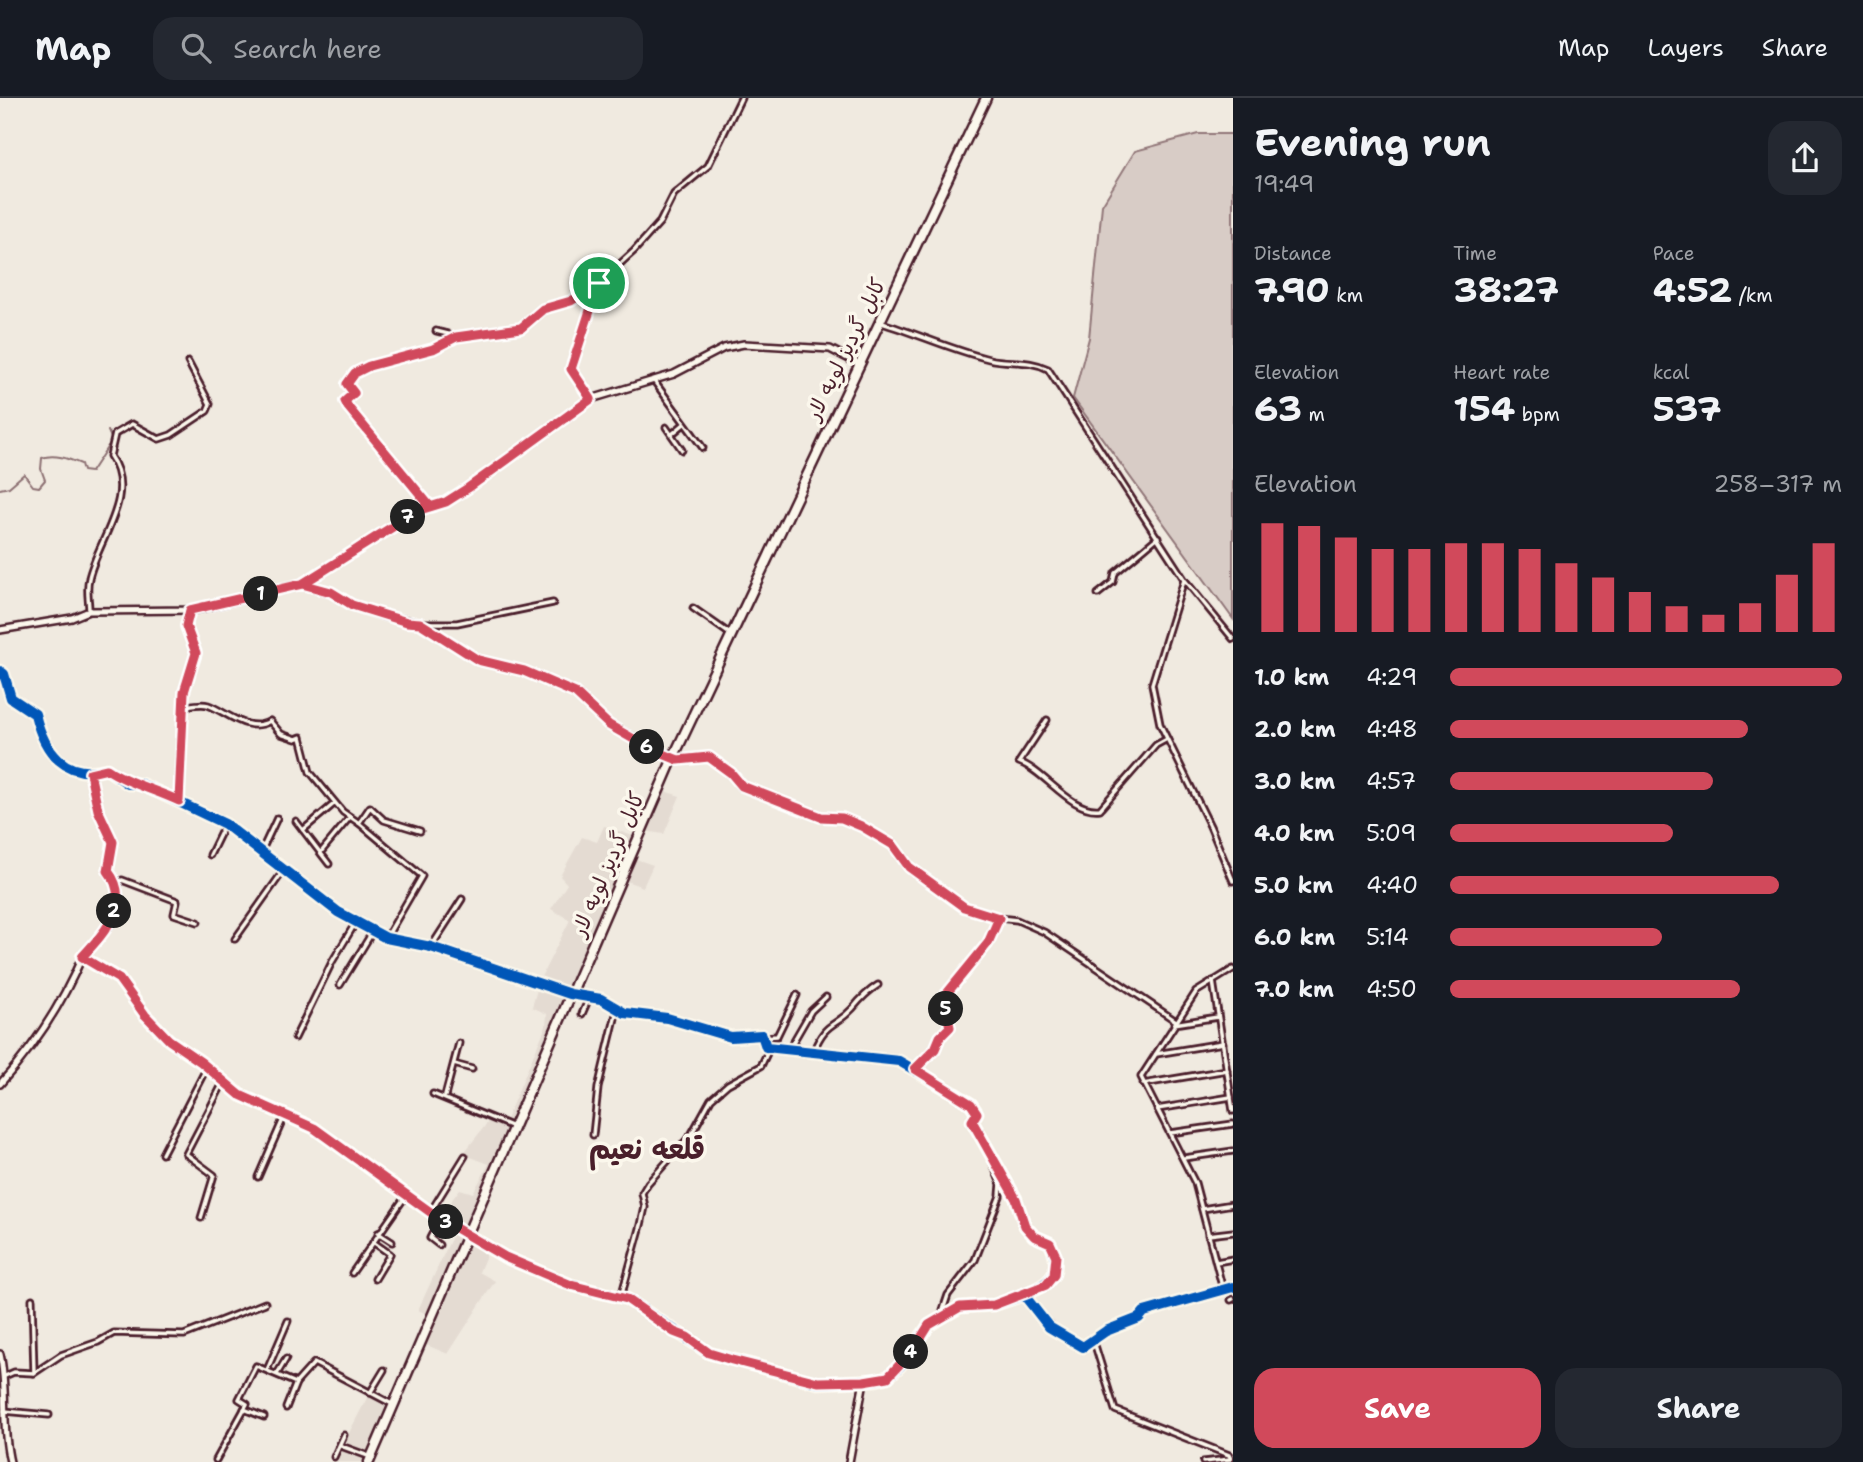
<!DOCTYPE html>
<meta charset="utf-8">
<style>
body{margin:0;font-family:"Shantell Sans","Playpen Sans Arabic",sans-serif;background:#242831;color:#f1f3f6;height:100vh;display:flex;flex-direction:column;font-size:26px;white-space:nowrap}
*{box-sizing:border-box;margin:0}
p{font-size:23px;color:#9ea1a6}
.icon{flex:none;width:38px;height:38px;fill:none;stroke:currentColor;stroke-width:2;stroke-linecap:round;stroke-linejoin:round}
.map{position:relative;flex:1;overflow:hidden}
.panel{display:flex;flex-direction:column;background:#171b24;width:630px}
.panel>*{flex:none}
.pin{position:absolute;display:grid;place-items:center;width:60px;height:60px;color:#fff;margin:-30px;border:4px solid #fff;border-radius:50%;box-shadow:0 2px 7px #0007}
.km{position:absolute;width:35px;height:35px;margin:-18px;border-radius:50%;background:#222;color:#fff;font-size:19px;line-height:35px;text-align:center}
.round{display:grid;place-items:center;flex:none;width:74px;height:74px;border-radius:21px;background:#242831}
.headline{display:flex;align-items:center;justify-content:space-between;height:119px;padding:0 21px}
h1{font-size:38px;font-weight:700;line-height:52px}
.stats{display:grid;grid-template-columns:repeat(3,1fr);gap:10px;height:119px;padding:7px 21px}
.stats div{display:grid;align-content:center}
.stats b{font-size:35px;font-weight:700}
.stats small{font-size:19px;font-weight:400}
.stats p{font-size:19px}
.chart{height:196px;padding:14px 21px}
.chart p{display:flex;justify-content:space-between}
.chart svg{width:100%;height:126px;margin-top:7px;stroke:#d1495b;stroke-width:6}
.button{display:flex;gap:14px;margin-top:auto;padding:14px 21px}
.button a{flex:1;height:80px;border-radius:21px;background:#d1495b;color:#fff;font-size:28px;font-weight:700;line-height:80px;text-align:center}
.button a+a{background:#242831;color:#f1f3f6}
ul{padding:0 21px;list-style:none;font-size:23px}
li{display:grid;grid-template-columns:112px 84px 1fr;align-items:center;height:52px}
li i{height:18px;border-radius:9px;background:#d1495b}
header{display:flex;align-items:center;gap:42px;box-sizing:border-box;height:98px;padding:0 35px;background:#171b24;border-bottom:2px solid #363941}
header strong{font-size:33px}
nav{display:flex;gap:38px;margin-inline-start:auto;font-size:24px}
.search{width:490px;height:63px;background:#242831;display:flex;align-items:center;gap:18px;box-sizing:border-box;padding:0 24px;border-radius:21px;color:#9ea1a6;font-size:26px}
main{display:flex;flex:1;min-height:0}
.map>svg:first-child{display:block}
</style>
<header>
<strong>Map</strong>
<div class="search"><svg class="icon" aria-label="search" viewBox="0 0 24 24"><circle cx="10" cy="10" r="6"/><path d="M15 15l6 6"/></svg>Search here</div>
<nav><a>Map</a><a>Layers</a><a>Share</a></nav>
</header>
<main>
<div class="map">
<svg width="1233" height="1364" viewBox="0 0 1233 1364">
<rect width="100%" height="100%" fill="#f0eae0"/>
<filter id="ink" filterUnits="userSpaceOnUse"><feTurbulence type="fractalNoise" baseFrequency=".0143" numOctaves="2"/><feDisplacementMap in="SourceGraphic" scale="14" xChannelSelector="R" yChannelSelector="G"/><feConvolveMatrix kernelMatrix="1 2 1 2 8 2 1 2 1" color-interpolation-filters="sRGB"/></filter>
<g filter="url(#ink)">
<g fill="#e4dbd2">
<path d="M664,693l16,5 -16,38 -20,-3z"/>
<path d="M604,728l29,10 -202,480 -13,-6 37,-80 -16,-13 21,-28 13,4 16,-29 -26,-10 28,-36 14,4 41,-96 1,-12 -15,-7 8,-28 30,-59 -19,-11 16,-25 -7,-8 22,-39 15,5z"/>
<path d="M633,760l20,7 -10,22 -20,-7z"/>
<path d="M470,1137l20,11 -11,26 16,9 -47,73 -24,-10z"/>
<path d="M369,1296l25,9 -27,59h-33z"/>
</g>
<path fill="#d8ccc6" stroke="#917678" stroke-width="2" d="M1198,36h35v485l-160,-221 16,-60 13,-133 33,-54z"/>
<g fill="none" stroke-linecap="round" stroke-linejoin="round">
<path stroke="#8c6f72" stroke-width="2" d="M0,391l9,-2 15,-13 9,12 6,1 6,-7 -4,-11 1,-11c12,-5 27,1 39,6l2,7 8,1 21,-32 -4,-9"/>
<g stroke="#4a1f2b" stroke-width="9">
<g id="street">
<path d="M882,225c36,11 70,27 107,36 20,5 40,0 59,10l136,210 49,60"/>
<path d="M436,233l12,3 1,4"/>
<path d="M654,283l49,67"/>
<path d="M591,301l-20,-30 27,-84"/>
<path d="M666,329l16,23"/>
<path d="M672,336l12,-10"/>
<path d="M429,407l-81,-98 -3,-6 9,-9 -7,-7 8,-12 14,-7 64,-17 23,-12 65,-9 22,-19 28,-8 28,-18 35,-32 26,-29 14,-28 34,-28 33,-68"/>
<path d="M1184,482l-32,104 8,40 50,102 23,55"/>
<path d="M1098,496l15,-12 2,-9 43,-36"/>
<path d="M693,510l37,26"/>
<path d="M89,513c0,-11 -3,-22 0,-33 9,-39 49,-83 21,-122l5,-22 17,-10 27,15 12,-4 36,-24 3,-7 -22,-42"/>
<path d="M420,525h37l96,-20"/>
<path d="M186,608c6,-1 16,-3 22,-1 19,7 40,29 62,16l11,13 15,5 5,-2 9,35 33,40 16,11"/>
<path d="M1047,622l-28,42c26,9 52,51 81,47l56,-64 11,-6"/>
<path d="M673,661l36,-2 22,16 11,14 79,30 22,1 18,8 32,19 16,22 55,40 35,11 18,2 27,12 132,89"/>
<path d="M179,703l5,-109 12,-39 -10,-26 4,-17"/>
<path d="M296,723l33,43"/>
<path d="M303,732l32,-27"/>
<path d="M261,754l16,-34"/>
<path d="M321,754l29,-35"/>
<path d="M210,757l15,-31"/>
<path d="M117,785l5,-3 55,21 -3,13 24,8"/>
<path d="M386,840l36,-62 -63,-53 11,-16 14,13 36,11"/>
<path d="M235,841l49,-69"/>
<path d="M431,849l31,-48"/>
<path d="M82,858l30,-33 6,-35 -1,-5 -9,-12 5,-29 -15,-32 -7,-37"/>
<path d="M1213,883l20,130"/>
<path d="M340,887l33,-54"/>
<path d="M582,916l7,-16"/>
<path d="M1174,926l44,-7"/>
<path d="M764,939l13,-1 20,-41"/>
<path d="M295,940l37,-76 24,-40"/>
<path d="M789,951l22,-38 15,-14"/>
<path d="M813,954c14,-33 21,-23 40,-44 8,-10 14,-16 25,-23"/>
<path d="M1156,956l67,-11"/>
<path d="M454,966l18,5"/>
<path d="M915,971l20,-20 5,-12 10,-10 -7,-30 45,-54 11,-25"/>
<path d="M1143,986l84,-14"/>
<path d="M433,996l80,33"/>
<path d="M445,998l14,-53"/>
<path d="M1157,1011l74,-12"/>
<path d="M1170,1035l63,-9"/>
<path d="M593,1037l5,-47 19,-78"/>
<path d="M162,1056l45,-87"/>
<path d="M1184,1060l49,-7"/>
<path d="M258,1079l27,-62"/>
<path d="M1202,1111l31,-5"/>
<path d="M431,1113l34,-55"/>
<path d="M201,1120l13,-43 -28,-21 38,-73"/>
<path d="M378,1135l14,9"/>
<path d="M1208,1137l25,-3"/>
<path d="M373,1144l17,12 -15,25"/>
<path d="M439,1147l-9,-7 10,-19"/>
<path d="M1216,1164l17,-3"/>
<path d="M352,1175l55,-79"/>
<path d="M1223,1192l-28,-107 -54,-106 55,-85 37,-23"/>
<path d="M621,1199l20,-72 4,-18 -3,-14 6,-10 43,-48 20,-36 17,-15 33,-18 9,-19"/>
<path d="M32,1201l2,74"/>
<path d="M1231,1202l2,-1"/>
<path d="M940,1221l8,-24 27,-35 25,-64 1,-12 -10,-25"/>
<path d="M267,1272l21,-49"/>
<path d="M277,1276l9,-15"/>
<path d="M5,1278l9,-4 20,1 27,-18 37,-13 16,-9 70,2 81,-32"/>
<path d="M370,1295l14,-23"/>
<path d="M286,1310l10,-25 18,-20 78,41"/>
<path d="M244,1311l20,8"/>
<path d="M4,1313l45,4"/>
<path d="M341,1348l30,11"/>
<path d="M334,1359l10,-22"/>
<path d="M1231,1361l-2,-4 -114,-45 -21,-68 3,-6 42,-18 5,-6 89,-25"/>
<path d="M216,1362l31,-56 -8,-5 17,-33 40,17"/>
<path d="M1203,1364l28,-3"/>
</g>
</g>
<g stroke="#4a1f2b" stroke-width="10">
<g id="secondary">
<path d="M302,486l29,8 21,13 32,11 36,7 58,37 46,11 51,22 34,32 64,33"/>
<path d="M0,532l72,-12 17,-7 107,-1 106,-26 118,-74 26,-8 22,-14 123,-89 83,-25 50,-26 20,-4 86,5 29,15"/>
<path d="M0,573l4,3 7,24 24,16c9,38 30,66 72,55l21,15h13l84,40 113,88 48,26 45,9 139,47 31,5 24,14 42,5 64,19 31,-2 4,12 133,14 55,32 17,11 6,9 -5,8 44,78 9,27 9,10 16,7c14,30 1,40 -26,52"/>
<path d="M0,986c34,-37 62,-80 82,-127l37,22 26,36 24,25 32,22 39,33 74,33 126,91 65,38 66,28 56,14 82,54 109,30 58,-3 12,-3 12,-11 29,-41 31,-18 34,-2 30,-10c18,23 29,34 53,51l17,-4"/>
<path d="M0,1256c8,36 1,71 10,108"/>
<path d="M849,1364l15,-81"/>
</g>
</g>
<g stroke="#4a1f2b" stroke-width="13">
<path id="highway" d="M369,1364l304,-704 313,-660"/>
</g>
<use href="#street" stroke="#fbf7ec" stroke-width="3.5"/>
<use href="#secondary" stroke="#fbf7ec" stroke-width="5"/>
<use href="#highway" stroke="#fbf7ec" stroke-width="8"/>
<g stroke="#fbf7ec" stroke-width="15">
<g id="cycleway">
<path d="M0,573l4,3 7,24 24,16c9,38 30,66 72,55l21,15h13l84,40 113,88 48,26 45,9 139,47 31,5 24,14 42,5 64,19 31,-2 4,12 133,14 55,32 17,11 6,9 -5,8 44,78 9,27 9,10 16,7c14,30 1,40 -26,52"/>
<path d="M82,859l37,22 26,36 24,25 32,22 39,33 74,33 126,91 65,38 66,28 56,14 82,54 109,30 58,-3 12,-3 12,-11 29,-41 31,-18 34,-2 30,-10 25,32 34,20 23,-16 33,-13 5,-6 89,-25"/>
</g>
</g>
<use href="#cycleway" stroke="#0057b8" stroke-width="10"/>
</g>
</g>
<g fill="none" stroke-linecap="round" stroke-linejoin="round" filter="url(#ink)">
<g stroke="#fff" stroke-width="14">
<path id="route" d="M599,185l-28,86 20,30 -123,89 -22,14 -26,8 -118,74 -112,26 -4,16 10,27 -12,39 -5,109c-25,-12 -50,-17 -72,-32l-17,4 8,37 15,32 -5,29c25,32 -4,62 -26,86l37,22 26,36 24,25 32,22 39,33 74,33 126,91 65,38 66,28 56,14 47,33 13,5 22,16 23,7 86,22 46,-1 24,-4 26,-28 15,-24 31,-18 34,-2 52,-20 8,-10 2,-19 -6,-13 -16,-7 -9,-10 -9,-27 -44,-78 5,-8 -6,-9 -56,-35 20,-20 5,-12 10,-10 -7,-29 45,-55 11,-25 -35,-11 -55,-40 -16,-22 -32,-19 -19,-8 -21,-1 -79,-31 -11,-13 -22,-16 -31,3 -27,-11 -42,-24 -34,-32 -51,-22 -46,-11 -58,-37 -13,-1 -55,-17 -21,-13 -29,-8c43,-26 84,-55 127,-79l-81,-98 -3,-6 9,-8 -7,-9 8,-11 14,-7 64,-17 23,-12 65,-9 22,-19 28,-8 28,-18"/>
</g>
<use href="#route" stroke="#d1495b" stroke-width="9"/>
</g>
<g text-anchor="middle" stroke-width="7" stroke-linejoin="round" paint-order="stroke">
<g font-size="21" fill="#4a1f2b" stroke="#fbf7ec">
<text transform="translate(846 251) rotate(-64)" y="7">کابل گردیز لویه لار</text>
<text transform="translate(608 766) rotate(-67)" y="7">کابل گردیز لویه لار</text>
</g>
<g font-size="28" font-weight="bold" fill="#4a1f2b" stroke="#fbf7ec">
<text x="647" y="1061">قلعه نعيم</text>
</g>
</g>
</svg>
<div class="pin" style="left:599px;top:185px;background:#1e9e55"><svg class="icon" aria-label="arrive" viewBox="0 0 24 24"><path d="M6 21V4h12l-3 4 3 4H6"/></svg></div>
<b class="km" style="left:261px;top:496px">1</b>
<b class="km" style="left:114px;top:813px">2</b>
<b class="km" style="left:446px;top:1124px">3</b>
<b class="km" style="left:911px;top:1254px">4</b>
<b class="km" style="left:946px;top:911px">5</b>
<b class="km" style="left:647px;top:649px">6</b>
<b class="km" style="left:408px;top:419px">7</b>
</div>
<section class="panel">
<div class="headline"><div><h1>Evening run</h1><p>19:49</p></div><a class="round"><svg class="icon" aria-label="share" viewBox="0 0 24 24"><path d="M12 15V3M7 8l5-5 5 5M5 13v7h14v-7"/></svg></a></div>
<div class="stats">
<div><p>Distance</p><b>7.90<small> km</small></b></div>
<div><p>Time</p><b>38:27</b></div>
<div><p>Pace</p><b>4:52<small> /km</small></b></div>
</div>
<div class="stats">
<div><p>Elevation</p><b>63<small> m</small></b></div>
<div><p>Heart rate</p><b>154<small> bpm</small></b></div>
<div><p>kcal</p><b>537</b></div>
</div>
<div class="chart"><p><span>Elevation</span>258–317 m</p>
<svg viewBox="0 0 160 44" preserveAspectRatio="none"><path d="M5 44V6M15 44V7M25 44V11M35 44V15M45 44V15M55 44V13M65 44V13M75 44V15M85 44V20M95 44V25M105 44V30M115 44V35M125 44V38M135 44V34M145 44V24M155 44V13"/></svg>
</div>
<ul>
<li><b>1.0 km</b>4:29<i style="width:100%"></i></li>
<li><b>2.0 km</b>4:48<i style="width:76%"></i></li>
<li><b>3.0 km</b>4:57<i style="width:67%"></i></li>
<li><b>4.0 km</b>5:09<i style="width:57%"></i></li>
<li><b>5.0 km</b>4:40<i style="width:84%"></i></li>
<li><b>6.0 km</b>5:14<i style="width:54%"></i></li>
<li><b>7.0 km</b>4:50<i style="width:74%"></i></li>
</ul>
<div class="button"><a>Save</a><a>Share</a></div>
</section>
</main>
